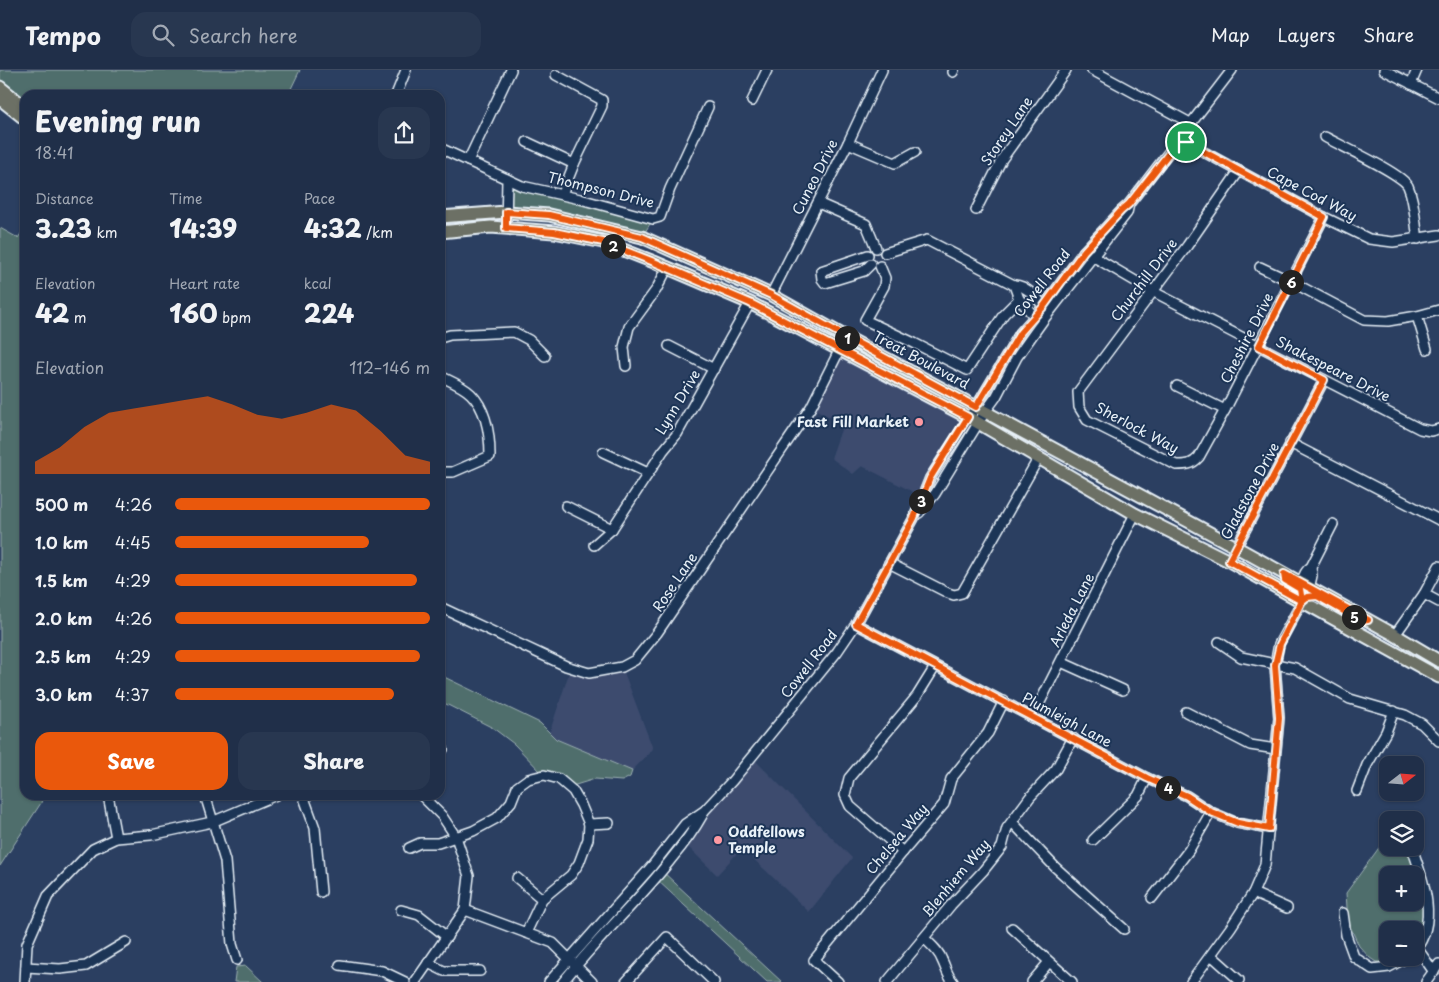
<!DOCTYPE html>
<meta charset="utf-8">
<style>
body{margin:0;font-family:"Playpen Sans",sans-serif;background:#283750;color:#f1f3f6;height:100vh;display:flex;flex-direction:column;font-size:19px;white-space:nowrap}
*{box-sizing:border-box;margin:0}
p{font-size:16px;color:#a2a9b4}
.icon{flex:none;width:28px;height:28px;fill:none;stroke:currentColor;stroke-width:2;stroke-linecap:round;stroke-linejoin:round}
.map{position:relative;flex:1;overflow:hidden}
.details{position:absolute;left:20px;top:20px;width:425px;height:710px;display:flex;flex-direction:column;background:#202f49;border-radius:15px;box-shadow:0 1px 4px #0004,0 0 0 1px #3d4a61}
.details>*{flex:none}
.needle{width:32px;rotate:73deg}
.buttons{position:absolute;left:1379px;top:686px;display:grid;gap:10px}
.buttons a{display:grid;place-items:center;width:45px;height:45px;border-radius:10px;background:#202f49;box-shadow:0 1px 4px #0004,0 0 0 1px #3d4a61;font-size:25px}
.pin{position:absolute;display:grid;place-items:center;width:42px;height:42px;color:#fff;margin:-21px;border:2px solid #fff;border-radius:50%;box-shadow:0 1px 5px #0007}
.km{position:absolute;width:25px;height:25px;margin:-12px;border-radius:50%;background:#222;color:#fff;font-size:14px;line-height:25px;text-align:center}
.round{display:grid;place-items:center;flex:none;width:52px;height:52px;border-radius:15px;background:#283750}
.summary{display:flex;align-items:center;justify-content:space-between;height:85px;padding:0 15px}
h1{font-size:28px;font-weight:800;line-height:38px}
.stats{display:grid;grid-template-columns:repeat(3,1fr);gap:8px;height:85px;padding:5px 15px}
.stats div{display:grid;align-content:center}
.stats b{font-size:25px;font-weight:800}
.stats small{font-size:14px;font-weight:400}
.stats p{font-size:14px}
.chart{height:140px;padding:10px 15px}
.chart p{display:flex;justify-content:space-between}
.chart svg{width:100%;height:90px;margin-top:5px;fill:#ea580c;opacity:.7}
.cta{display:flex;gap:10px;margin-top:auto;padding:10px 15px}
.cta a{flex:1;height:58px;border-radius:15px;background:#ea580c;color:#fff;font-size:20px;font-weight:800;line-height:58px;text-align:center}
.cta a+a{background:#283750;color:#f1f3f6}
ul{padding:0 15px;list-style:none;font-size:16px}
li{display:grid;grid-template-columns:80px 60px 1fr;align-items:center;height:38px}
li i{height:12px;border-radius:6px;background:#ea580c}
header{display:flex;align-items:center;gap:30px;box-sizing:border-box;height:70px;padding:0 25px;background:#202f49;border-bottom:1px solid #3d4a61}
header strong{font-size:24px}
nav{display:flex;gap:28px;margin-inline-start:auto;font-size:18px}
.search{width:350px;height:45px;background:#283750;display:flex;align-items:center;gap:12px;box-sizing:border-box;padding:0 18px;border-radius:15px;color:#a2a9b4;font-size:19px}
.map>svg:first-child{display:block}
</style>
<header>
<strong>Tempo</strong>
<div class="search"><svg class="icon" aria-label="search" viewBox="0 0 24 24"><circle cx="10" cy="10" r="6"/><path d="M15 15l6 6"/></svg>Search here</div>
<nav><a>Map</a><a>Layers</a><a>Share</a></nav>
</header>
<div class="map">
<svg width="1439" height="912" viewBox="0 0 1439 912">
<rect width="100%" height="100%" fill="#2b3f61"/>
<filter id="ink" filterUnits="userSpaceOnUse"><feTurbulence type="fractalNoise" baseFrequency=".02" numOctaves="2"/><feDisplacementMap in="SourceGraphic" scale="10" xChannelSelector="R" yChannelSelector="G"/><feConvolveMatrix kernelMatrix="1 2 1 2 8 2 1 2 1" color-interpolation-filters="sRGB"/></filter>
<g filter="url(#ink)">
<g fill="#3c4b6e">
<path d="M840,280l128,67 -45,80 -61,-31 -9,8 -22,-16 12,-34 -32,-17z"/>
<path d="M571,597l18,6 33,-6 31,82 -21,22 -76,-32 -7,-5z"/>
<path d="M752,687l100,101 -43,54 -67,-64 -25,27 -33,-32z"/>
</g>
<g fill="#506e6c" stroke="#9cb0b2" fill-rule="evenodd">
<path d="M0,0h300l-12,25h-263v12l-25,-20z"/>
<path d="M507,109l146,40 -11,18 -136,-25z"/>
<path d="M0,158l18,10 7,-10v567h18l-2,8 -41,63z"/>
<path d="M440,605l100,48 16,16 76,32 -2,6 -8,4 -27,-2 -26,8 -25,-12 -30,-31 -21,-16 -53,-27z"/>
<path d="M1387,773l1,5h20l14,40 2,36 -9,21v-15h-27v28h9l-12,4h-9l-6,-4 -11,-12 -11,-24 -2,-29 35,-48zM1388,805h27v27h-27z"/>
<path d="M662,801l120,111h-15l-111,-103z"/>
<path d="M246,896l17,16h-29l2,-15z"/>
</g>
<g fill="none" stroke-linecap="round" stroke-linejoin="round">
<g stroke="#e8f1f8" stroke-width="12">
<g id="minor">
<path d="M1092,0l100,54"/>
<path d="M1384,0l55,28"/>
<path d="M953,2l1,-2"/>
<path d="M556,5l46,25v6l-28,58 -12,30"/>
<path d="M1411,14l6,-14"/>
<path d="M396,25l10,-25"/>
<path d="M752,31l15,-31"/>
<path d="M1325,67c16,9 76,36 83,49 7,16 7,36 10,53"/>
<path d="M1180,69l144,78 45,22 24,3 46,-7"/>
<path d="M527,72l47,22"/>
<path d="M848,73l47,20 20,-11"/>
<path d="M440,78l67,31 -1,49"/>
<path d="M468,91l43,-91"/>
<path d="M1239,101l-52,75 -109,146 1,15 8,13 89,45c10,0 16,0 23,-8l26,-47 99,-193"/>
<path d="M507,109l15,7 58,13 73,20 7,-2 10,-28 38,-82"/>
<path d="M818,133l48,21 10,24"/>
<path d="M976,140l26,-51 64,-89"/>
<path d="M1084,181l70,41 266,137 11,2 8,-2"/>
<path d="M885,183l42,-13 87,45c10,-1 29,16 30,26"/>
<path d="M868,185l-47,16 1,8 3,4 39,-12 7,-7"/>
<path d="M880,196l5,12 -1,8 -19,34 49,23 53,27 37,-56 15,-15 -5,-14"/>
<path d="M1260,197l32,15 72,38 24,1 29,-5 22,-6"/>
<path d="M771,225l77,-152 34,-73"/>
<path d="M1019,229l15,17 6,1"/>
<path d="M1417,246l10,33"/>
<path d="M440,268l10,-3 64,-3 15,8 16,16"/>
<path d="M669,276l45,23"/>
<path d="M626,296l-2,-19 5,-20 27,-37 12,-23"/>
<path d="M440,306c10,5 23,10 31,18 15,15 19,41 19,62l-37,16h-13"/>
<path d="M1177,316l48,24"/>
<path d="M1290,373l149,77"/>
<path d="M603,382l45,21"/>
<path d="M566,436l46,23"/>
<path d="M919,443l16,-19 50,-82 11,-15 21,-40 27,-38 83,-106 2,-9"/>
<path d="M594,475l18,-16 51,-78 14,-17 73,-131"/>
<path d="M1229,491l95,-181"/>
<path d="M889,493l59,30 6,2 8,-2 76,-134"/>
<path d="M1301,514c2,-6 4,-14 10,-17l22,-43"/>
<path d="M1309,519l3,-13 -1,-9"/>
<path d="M1424,524l15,8"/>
<path d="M440,537l126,59 23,7 33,-6 13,-7 22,-27 154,-226 35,-70"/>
<path d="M856,554l291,154 40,18 24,16 26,11 32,6"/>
<path d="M1395,565l29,-41 15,-28"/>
<path d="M1219,572l22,15 54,11 55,31 55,16 17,9 17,17"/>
<path d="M1061,592l62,28"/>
<path d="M1186,642l64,33 26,4"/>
<path d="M1032,648l103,-204"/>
<path d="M440,683l3,-4"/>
<path d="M1357,721l10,-26 19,-33 8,-21"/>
<path d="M108,725l8,43"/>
<path d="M205,725l20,66 7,83 5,16"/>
<path d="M303,725l12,33 6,64"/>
<path d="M1012,752l43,45 69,62"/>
<path d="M589,754l20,-1"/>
<path d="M1093,770l45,-44 9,-18"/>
<path d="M409,778l11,-5h18l35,-12 24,-13 14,-16 6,-15 11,-8 16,-4 15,4 14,12 8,14 8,19 -1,15 -9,24 -8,12 -29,24 -16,34"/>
<path d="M1412,778c11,31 27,73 3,102"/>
<path d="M903,782l-53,-46 -5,-11 4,-17 68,-82 18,-29"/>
<path d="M517,808l25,21"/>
<path d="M1253,823l34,15"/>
<path d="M1152,828l37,-48 22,-38"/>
<path d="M401,840l18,5 28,22"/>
<path d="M465,840l88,33 39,39"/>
<path d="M1343,843l3,22 8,22 18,12 17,-2 17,-9"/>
<path d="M1012,858l60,54"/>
<path d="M924,868c7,7 15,13 18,22 4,8 5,15 11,22"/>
<path d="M1417,878l17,24"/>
<path d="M1211,885l28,25"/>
<path d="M428,893l16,8h36"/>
<path d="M340,895l42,6 23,11"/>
<path d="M26,897l34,2 26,-3 40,-24"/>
<path d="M25,912l2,-38 21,-48 45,-47 23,-11 35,-3 61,-13 64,-27"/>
<path d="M415,912l50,-72 4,-34 -13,-39 -14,-21 -21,-21"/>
<path d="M549,912l103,-116 33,-42 19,-13 28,-30 105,-129 19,-28 58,-106 16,-40 46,-71 44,-74 24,-27 40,-55 37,-40 8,-7 103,-134"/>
<path d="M563,912c34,-44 76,-81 109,-124 12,-14 22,-28 31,-44"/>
<path d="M626,912l41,-45 47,45"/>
<path d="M838,912l-24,-22 89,-108 41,-48 7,-25 37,-46 16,-32"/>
<path d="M887,912l64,-77 32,-34 19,-24 5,-19 23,-31 26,-28 17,-31"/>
<path d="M1032,912l17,-20"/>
<path d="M1191,912l40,-55 22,-34 12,-28 14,-147 -4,-53 4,-21 25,-46 10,-2 8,3"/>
<path d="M1426,912l13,-18"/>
</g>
</g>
<g stroke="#e8f1f8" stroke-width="15">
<g id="major">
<path d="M0,17l25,20"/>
<path d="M0,29l25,20"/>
<path d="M440,147l66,-5 43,3 93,22 129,58 75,42 390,210 159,88 44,26"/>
<path d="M440,162l51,-5 63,5 49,10 51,20 96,41 218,114 167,97 94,47 210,116"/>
</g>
</g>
<use href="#minor" stroke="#1d3557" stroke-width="9"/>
<use href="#major" stroke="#6c7065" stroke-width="11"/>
</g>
</g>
<g fill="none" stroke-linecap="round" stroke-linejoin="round" filter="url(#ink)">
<g stroke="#fff" stroke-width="10">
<path id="route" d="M1186,72l-6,-3 -51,65 -8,7 -37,40 -40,55 -24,27 -44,74 -130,-70 -75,-42 -129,-58 -93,-22 -43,-3v16l48,4 49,10 51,20 96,41 218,114 -38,61 -16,40 -58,106 291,154 40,18 24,16 27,11 31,6 10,-111 -4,-53 5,-21 22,-43 -2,-12 -15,-9 -1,-6 84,46 -7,1 -44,-25 -10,1 -5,4 -73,-40 95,-181 -65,-34 65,-129 -138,-75"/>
</g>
<use href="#route" stroke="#ea580c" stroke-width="6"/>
</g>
<g fill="#ff9aa2" stroke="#1d3557" stroke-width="2">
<circle cx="919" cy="352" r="5"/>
<circle cx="718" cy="770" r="5"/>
</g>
<g text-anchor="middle" stroke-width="4" stroke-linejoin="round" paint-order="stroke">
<g font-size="14" fill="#e8f1f8" stroke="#1d3557">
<text transform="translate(1007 61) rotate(-56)" y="5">Storey Lane</text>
<text transform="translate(815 107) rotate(-63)" y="5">Cuneo Drive</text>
<text transform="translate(601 120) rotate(14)" y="5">Thompson Drive</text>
<text transform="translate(1312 124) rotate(28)" y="5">Cape Cod Way</text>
<text transform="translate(1144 210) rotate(-53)" y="5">Churchill Drive</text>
<text transform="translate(1042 213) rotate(-52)" y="5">Cowell Road</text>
<text transform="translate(1247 268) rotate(-63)" y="5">Cheshire Drive</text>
<text transform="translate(921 290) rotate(28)" y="5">Treat Boulevard</text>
<text transform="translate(1333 299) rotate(27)" y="5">Shakespeare Drive</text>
<text transform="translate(678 332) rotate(-59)" y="5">Lynn Drive</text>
<text transform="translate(1137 358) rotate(28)" y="5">Sherlock Way</text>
<text transform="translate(1250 421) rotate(-62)" y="5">Gladstone Drive</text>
<text transform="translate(675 512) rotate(-56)" y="5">Rose Lane</text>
<text transform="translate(1072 540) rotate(-63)" y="5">Arleda Lane</text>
<text transform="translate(809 594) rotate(-52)" y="5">Cowell Road</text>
<text transform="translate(1067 650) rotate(28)" y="5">Plumleigh Lane</text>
<text transform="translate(897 769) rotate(-50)" y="5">Chelsea Way</text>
<text transform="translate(956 808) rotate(-50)" y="5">Blenhiem Way</text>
</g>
<g font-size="14" font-weight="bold" fill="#e8f1f8" stroke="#1d3557" text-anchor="end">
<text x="909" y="357">Fast Fill Market</text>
<text x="728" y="767" text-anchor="start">Oddfellows<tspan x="728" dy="16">Temple</tspan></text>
</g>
</g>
</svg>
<div class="buttons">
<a><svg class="needle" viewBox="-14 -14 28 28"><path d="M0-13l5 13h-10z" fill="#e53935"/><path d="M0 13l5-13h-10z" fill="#a2a9b4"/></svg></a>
<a><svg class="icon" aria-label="layers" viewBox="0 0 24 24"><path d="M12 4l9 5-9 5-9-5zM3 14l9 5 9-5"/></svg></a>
<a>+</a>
<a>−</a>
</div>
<div class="pin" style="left:1186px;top:72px;background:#1e9e55"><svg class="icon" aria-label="arrive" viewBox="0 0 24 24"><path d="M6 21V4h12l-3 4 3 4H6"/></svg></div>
<b class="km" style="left:847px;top:268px">1</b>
<b class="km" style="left:613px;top:176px">2</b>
<b class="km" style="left:921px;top:431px">3</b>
<b class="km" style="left:1168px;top:718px">4</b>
<b class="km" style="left:1354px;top:547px">5</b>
<b class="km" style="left:1291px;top:212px">6</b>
<section class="details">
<div class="summary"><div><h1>Evening run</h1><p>18:41</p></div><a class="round"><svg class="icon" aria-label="share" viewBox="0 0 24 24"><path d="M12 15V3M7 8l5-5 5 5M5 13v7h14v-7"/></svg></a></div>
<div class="stats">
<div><p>Distance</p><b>3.23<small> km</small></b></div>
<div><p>Time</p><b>14:39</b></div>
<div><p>Pace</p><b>4:32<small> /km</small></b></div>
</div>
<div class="stats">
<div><p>Elevation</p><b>42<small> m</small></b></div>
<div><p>Heart rate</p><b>160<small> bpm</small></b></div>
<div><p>kcal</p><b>224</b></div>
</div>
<div class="chart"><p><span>Elevation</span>112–146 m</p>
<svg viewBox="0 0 160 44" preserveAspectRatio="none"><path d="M0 44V38L10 31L20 21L30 14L40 12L50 10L60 8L70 6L80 10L90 15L100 17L110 14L120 10L130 13L140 23L150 35L160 38V44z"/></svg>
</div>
<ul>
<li><b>500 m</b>4:26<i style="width:100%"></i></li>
<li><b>1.0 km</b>4:45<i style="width:76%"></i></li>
<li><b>1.5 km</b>4:29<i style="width:95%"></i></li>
<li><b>2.0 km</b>4:26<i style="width:100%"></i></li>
<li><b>2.5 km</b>4:29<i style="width:96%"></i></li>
<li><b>3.0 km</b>4:37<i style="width:86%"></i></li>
</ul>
<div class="cta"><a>Save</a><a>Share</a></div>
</section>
</div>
